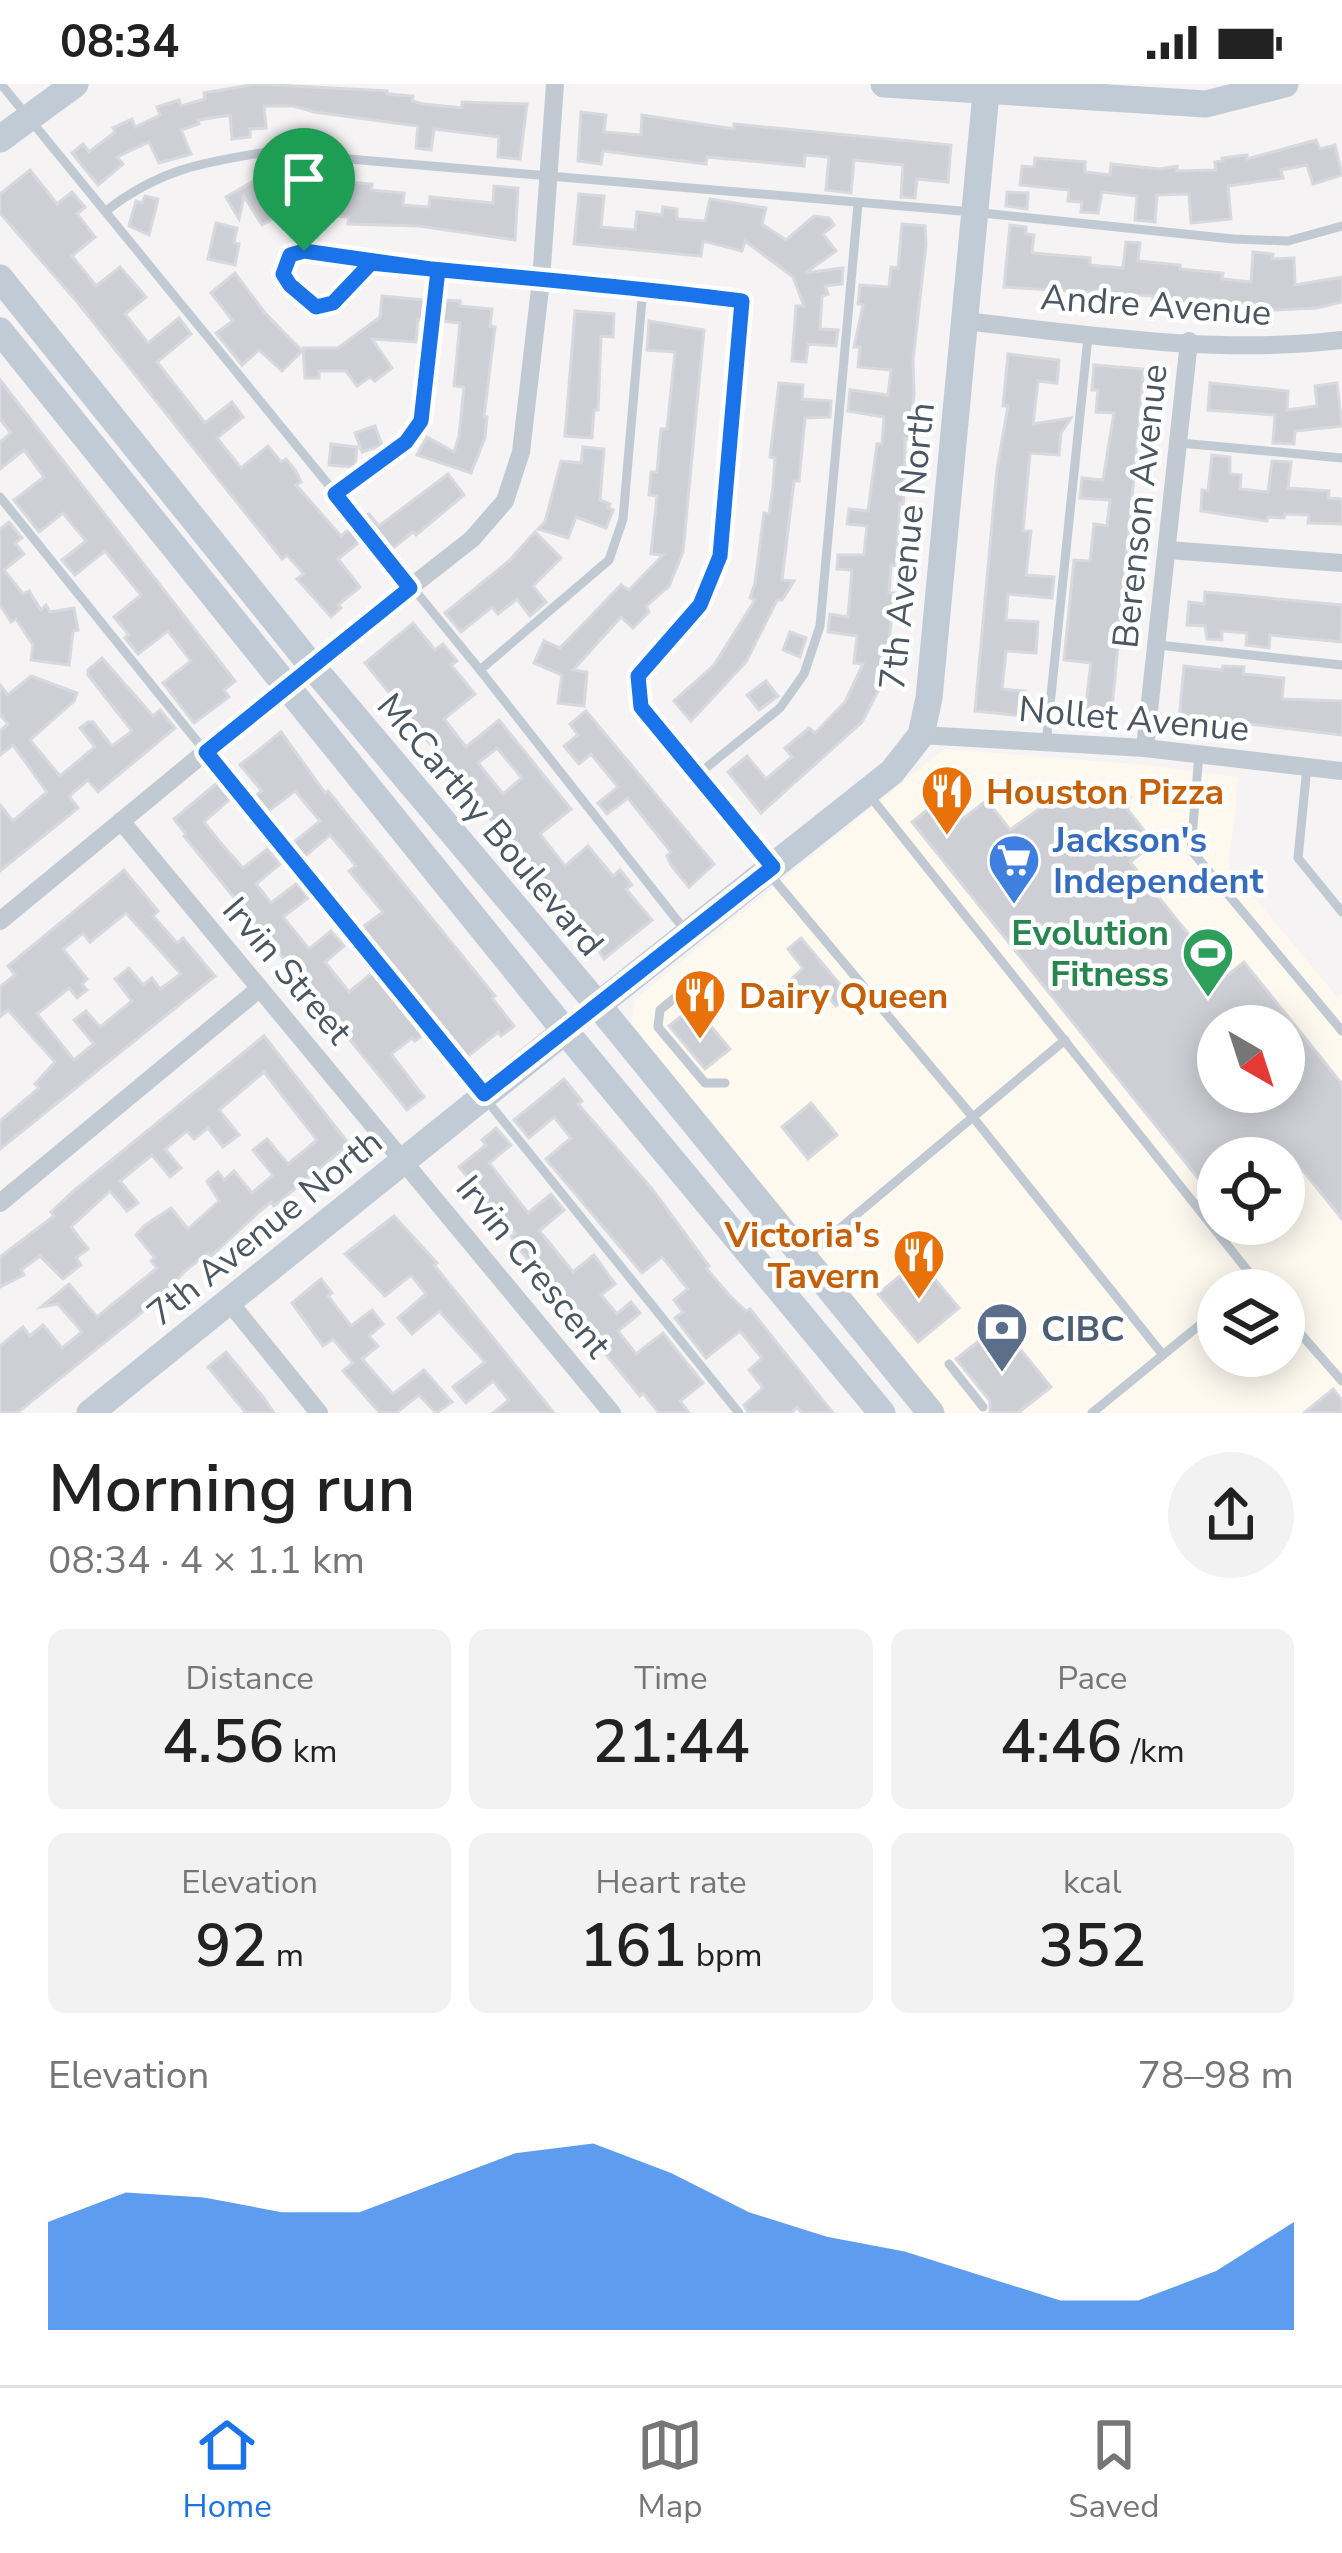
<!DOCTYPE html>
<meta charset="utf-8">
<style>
body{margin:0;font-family:"Nunito Sans",sans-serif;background:#f2f2f2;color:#222;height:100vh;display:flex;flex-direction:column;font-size:45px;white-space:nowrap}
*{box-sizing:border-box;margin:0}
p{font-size:39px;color:#767676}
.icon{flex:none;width:66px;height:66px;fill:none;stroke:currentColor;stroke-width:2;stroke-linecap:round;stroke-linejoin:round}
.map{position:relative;height:1329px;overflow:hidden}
.drawer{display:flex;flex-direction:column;background:#fff;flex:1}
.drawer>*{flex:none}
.needle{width:78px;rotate:141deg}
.controls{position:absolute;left:1197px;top:921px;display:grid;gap:24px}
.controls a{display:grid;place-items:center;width:108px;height:108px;border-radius:50%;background:#fff;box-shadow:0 6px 30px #0003;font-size:60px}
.pin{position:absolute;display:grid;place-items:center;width:102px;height:102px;color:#fff;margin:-123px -51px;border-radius:50% 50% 50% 0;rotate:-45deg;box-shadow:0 0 12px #0007}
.pin .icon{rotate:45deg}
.round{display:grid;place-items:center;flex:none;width:126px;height:126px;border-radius:63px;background:#f2f2f2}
.head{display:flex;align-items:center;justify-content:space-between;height:204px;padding:0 48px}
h1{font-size:66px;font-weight:600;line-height:90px}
.metrics{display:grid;grid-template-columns:repeat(3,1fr);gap:18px;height:204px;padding:12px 48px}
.metrics div{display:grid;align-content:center;border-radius:18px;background:#f2f2f2;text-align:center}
.metrics b{font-size:60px;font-weight:600}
.metrics small{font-size:33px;font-weight:400}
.metrics p{font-size:33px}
.chart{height:336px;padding:24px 48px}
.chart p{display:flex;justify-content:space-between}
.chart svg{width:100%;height:216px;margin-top:12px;fill:#1a73e8;opacity:.7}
.status{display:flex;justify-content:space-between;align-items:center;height:84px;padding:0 60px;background:#fff;direction:ltr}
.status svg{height:33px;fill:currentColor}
.dock{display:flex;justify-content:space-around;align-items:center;height:168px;border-top:3px solid #e0e0e0;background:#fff;font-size:33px;color:#767676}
.dock a{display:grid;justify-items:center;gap:6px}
.dock .active{color:#1a73e8}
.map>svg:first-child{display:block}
</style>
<div class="status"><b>08:34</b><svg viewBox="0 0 49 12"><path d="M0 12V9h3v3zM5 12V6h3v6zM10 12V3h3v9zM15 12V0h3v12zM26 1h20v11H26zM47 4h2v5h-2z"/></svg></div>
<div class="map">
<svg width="1342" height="1329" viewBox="0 0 1342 1329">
<rect width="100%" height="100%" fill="#f5f3f3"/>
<path fill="#fdf9ef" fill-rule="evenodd" d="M944,665l203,16 91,12 -9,90 108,130 5,-3v419h-397l-314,-387 3,-26zM1218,942h66v66h-66zM1218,1074h66v66h-66zM1218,1206h66v66h-66z"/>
<g fill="#cdcfd5" stroke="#d7d9de" stroke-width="3" fill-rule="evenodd">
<path d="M256,0l131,7v3l26,2 -1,5 11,3 39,4v-6l65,2 -7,55 -22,-2 1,-20 -65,-8 -3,21 -15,-2 2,-22 -104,-14 -20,-6h-30l2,22 -16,1v8l-18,2 -2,-24 -32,5 1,4 -18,6 10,24 -32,9 -10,-21 -32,15 6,7 -25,21 -26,-32 11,-9 6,8 26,-20 -2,-4 19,-9 3,8 25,-12 -3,-8 22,-7 2,6 24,-7 -1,-6z"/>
<path d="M581,28l25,3 -2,17 37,3 1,-20 92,14v-5l217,21 -3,37 -31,-3 -2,19 -14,-1 2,-32 -49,-5 -3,33 -25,-3 3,-33 -24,-2 -1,11 -97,-9 -1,7 -103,-13 -2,13 -23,-3z"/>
<path d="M1316,56l4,9 15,-4 7,30 -29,9 -6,-19 -26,5 2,8 -55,8 3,33 -40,4 -2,-29 -32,1 -2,27 -20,-2 2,-24 -35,-4 -4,21 -17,-1 1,-10 -14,-1 1,-11 -49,-5 2,-19 12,1 1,-9 50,4v10l25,3 1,-11 49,5 17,-3v5l39,-1 -1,-8 8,-1 -1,-3 25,-3v4z"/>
<path d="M30,86l27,34 15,-12 13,15 -8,7 18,23 -23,19 24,30 24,-19 14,16 12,14 -21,17 23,29 31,-25 12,16 -34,28 48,61 27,-21 11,15 -26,21 24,30 27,-22 13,16 5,-3 10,12 5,11 -5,3 45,51 11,-9 10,13 -24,19 22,28 -22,18 3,3 -10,9 -34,-38 7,-5 -17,-19 -5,4 -204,-256 -78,-90v-19z"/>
<path d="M257,95l22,36 -17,10 -18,-29 -5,23 -13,-22z"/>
<path d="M336,97l36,3 -1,6 33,3 -1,12 26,2 1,-10 63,6 1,-17 24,2 -3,52 -96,-14 -71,-2 1,-7 -38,-3v7l-25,-2 4,-36 20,2v5l25,2z"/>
<path d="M1007,108l21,1 -1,16 -21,-3z"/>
<path d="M579,110l25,2 -3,31 34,3 2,-18 25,3 1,-8 14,2v10l28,2 5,-22 56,9 -4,16 24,16 28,-24 15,2 5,7 -11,9 13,17 -31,22 38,-5 -1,16 -17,2 3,8 -6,2 -2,33 18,1 -2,16 -28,-2 -2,18 -14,-1 4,-55h8l-11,-29 -48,-36 -3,10 -39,-10 -2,15 -127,-12z"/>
<path d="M145,112l13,3 -9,36 -20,-9 7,-25 6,2z"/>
<path d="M216,139l21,5 -3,15 5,1 -4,21 -27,-6z"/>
<path d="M902,140l23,2 1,19 -13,115 1,35 -5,44h-4v45l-2,20 -3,-1 -4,63 -5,-1 -2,28h6l-11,86 -22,43 -101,91 -33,-41 19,-16 19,23 26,-22 -7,-9 24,-20 6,5 30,-31 18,-38 -9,-1 3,-27 -29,-4 2,-18 18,3 4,-47 -15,-1 1,-14h26l3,-29 -20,-2 2,-15 19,2 9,-67h5l2,-27 -36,-6 2,-21 38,5 3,-25 -33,-3 2,-20h-6l9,-42 -5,-1 2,-19 29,2 2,-20 7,1z"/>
<path d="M1010,141l16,2v7l8,1 -2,18 58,5v7l33,3 3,-26 14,1 -2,18 42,4v4l43,4 -1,6 29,3 2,-30 20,2 -1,5 22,-1 1,27 47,-8v25l-25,6 -64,3 -28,-7v-3l-25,-3 -1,6 -46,-4v-4l-149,-9z"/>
<path d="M235,189l30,40 37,38 -20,20 -23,-21 -17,15 -26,-32 17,-12 -22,-28z"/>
<path d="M382,212l44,4 -3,20 -5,-1 -2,23 -44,-3 20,29 -17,13 -5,-4 -13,9 -11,-15h-27v7h-14l-2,-30h35l42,-31z"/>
<path d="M444,216l16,1v5l32,3 -2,17 5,1 -11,90h3l-2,21 -14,35 -54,-18 10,-18 27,15 5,-16 5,-49 -10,-1 6,-63 -19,-2z"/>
<path d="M575,227l39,3 -1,23 -12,-1 -3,74h-4l-2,28 -27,-2z"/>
<path d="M649,237l55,9 -21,222 -14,34 -23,20 3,6 -16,16 -12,-11 -48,53 14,2 -3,34 -26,-3 4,-28 -28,-12 10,-22 16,7 61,-63 8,5 34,-35 -12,-1 6,-58 -8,-1 2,-23h6l4,-43h6l8,-77 -28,-2z"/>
<path d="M1008,270l51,6 -2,23 -19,-2 -5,43 38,-6 -10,15 -2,22 -29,-2 -7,78h8l-5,44 28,2 -2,21 -44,-4 -2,26 32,2 -2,31 -30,-2 -4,38 23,2 -3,25 -47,-5 22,-242 11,-63h-5z"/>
<path d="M1094,281l50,4 -34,361 -36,-3 3,-24 9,1 5,-41 -27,-3 10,-100 16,1 4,-37 13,2 3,-26 -30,-2 2,-20 21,2 11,-67 -18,-1 2,-22h-6z"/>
<path d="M0,296l235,301 -11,9 5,7 -35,26 -31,-40 28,-22 -23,-30 -30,23 -13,-16 4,-3 -15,-18 27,-22 -36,-44 -30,24 -13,-15 24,-19 -23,-28 -24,19 -25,-32 30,-23 -20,-27 -24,19v-27l11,-9 -11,-14z"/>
<path d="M779,299l24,2 -1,14 29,2 -1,16 -25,1 -6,63h-5l-12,99 12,1 -12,19h-5l-31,62 -55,59 -17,-20 40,-36 41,-65 -5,-2 5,-15 9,-70 5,1 4,-27 2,-29 -5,-1z"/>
<path d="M1210,299l78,8 -1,19 30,-4 -2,-20 22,-3 5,43 -47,5 -1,13 -21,-1 2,-28 -67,-5z"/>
<path d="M375,342l7,19 -20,7 -7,-19z"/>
<path d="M331,360l26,3 -2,20 -26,-2z"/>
<path d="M583,363l21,2 -4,51 10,4 -2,4 5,2 -7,18 -30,-11 -8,21 -30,-9 7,-7 16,-61 20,2z"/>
<path d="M1212,371l18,2v17l11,1 -1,14 28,3 4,-31 19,1 -3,26 41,3 -1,7 14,1v25l-34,-1 1,-8 -24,-1 -1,4 -16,-1 -1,4 -66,-10 1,-21 6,1z"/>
<path d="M448,390l16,21 -48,40 -3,-3 -21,17 -26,-33 3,-2 10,12z"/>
<path d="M9,438l13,16 -7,5 9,11 -20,16 19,24 6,-3 12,19 5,-5 4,7 24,-4 4,22 -5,1 -4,34 -38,-5 2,-15 -17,-26 -5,3 -11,-17v-76z"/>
<path d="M535,448l26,26 -28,28 13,16 -16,14 -13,-17 -19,15 -6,-7 -31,25 -16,-19 64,-52z"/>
<path d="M1205,508l137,13 -1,37 -71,-7 -1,13 -23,-3 1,-12 -25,-2v9l-15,-1 -2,-13 -18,-1 2,-23 15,2z"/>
<path d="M413,539l22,27 8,-6 14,17 -6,4 24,29 -31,25 22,28 33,-27 72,89 -31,25 25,32 23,-20 25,30 7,-6 12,15 -6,4 26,31 -48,39 -16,-26 -44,-47 3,-2 -8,-13 -34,-34 -140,-174zM497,664l25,30 -19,16 -25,-31z"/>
<path d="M790,548l16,6 -6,19 -17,-7z"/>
<path d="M102,574l51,58 7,-6 15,18 -77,64 -10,-12 -19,16 9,12 -78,63v-66l13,16 34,-29 -34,-47 -13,10v-24l8,-7 -8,-9v-30l8,10 23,-19 46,17 -3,8 -44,39 30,36 35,-29 -15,-19 8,-6h5l19,24 20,-15 -44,-56v-5z"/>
<path d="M1184,582l38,4 1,-4 21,1 -1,7 41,4 -2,21 60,2v34l-109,-13 -54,-1z"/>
<path d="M766,597l12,15 -19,14 -12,-15z"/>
<path d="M586,627l128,153 -25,23 -18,-22 -4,-9 4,-4 -43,-54 -21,16 -9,-11 20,-16 -27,-33 -12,10 -15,-18 14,-11 -8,-11z"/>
<path d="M281,648l44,61 3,-2 167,205 -3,2 22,28 -13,10 -3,-4 -33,27 -105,-130 23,-17 -34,-41 7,-5 -26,-31 -26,22 -11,-14 27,-22 -25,-30 -29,22 -12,-16 8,-6 -22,-26z"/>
<path d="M217,699l13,16 -26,23 15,19 24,27 24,-19 13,15 -24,20 15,19 26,-20 11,15 -25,19 26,32 22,-18 13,15 -19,16 24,30 23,-19 51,62 -8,6 -3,-3 -21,16 33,43 -17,13 -223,-274 2,-2 -12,-15z"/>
<path d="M1068,704l62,9 -2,13 26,33 -24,19 94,116 20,-16 98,122v135l-50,-62 -74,1v45l-306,-381 34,-27 18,23 23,-18 23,30zM1218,942h66v66h-66z"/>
<path d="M124,786l34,41 -5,5 24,27 6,-5 32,38 -215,173v-28l39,-33 -4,-4 20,-22 -47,-52 -8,7v-30l15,-12 -7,-9zM126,829l55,61 -21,15 -8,-11 -9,7 -14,-17 -14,11 17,22 -32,26 -14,-16 -12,9 20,24 -20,16 -37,-46 32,-26 8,10 10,-8 -5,-6 5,-5 -24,-30 20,-16 7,9z"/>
<path d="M801,854l48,57 -13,11 -16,-18 -23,18 -15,-18 21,-20 -15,-19z"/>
<path d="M694,922l36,43 -25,20 -36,-43z"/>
<path d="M264,952l85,108 -75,62 -3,-4 -12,10 -49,45 -2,-4 -23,18 -25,27 -143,115h-17v-67l23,-19 7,9 13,-11 19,23 20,-16 -24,-28 -17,3 28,-23 28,33 60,-49 -6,-7 4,-3 -19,-23 8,-9 27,-18 17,21 31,-28 -12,-20 11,-9 6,8 10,-9 18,22 21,-18 -20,-25 14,-11 21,25 29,-24 -53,-68 -45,38 20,25 -16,12 -15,-19 -14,11 -7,-8 -22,18 16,19 -11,9 -18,-22 -32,26 18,22 -11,8 -17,-20 -39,36 17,22 -12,9 5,7 -18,14 -23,-23 -19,14 3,5 -24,12v-30l54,-41 -3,-4 25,-23z"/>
<path d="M564,995l18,22 -4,3 75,86 56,76 -3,2 24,28 16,15 4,-2 83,104h-31l-5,-6 -6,6 -43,-1 -4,-7 19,-17 -14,-18 13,-12 -22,-27 -34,27 -31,-40 8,-6 -9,-12 14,-11 -26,-32 -20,16 -96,-114 25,-21 -17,-21 -25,21 -15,-18z"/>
<path d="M811,1019l26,32 -29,24 -26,-32z"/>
<path d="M496,1044l15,17 -22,18 39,50 23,-19 13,16 -25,21 4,4 30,37 21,-17 21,29 -14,11 16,19 14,-12 9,11 -22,18 18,23 27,-21 40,50 -23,18 9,12h-30l-16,-20 -3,3 -119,-145 -10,-15 4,-3 -20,-25 -4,2 -25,-27 4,-3 -11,-13 27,-22 -4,-5z"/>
<path d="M394,1132l43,47 -3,2 120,148h-61l16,-13 -16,-19 -27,22 -13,-16 32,-25 -46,-51 -27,23 -14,-16 28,-24 -15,-19 -26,21 -40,-42z"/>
<path d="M919,1176l40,48 -41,34 -40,-48z"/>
<path d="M321,1195l11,14 -4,3 23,30 21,-16 11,14 -14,12 9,10 -16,13 31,35 31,-24 28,32 -16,11 -17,-18 -23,18h-16l-37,-42 10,-8 -20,-24 -10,7 -31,-43z"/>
<path d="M1000,1240l51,63 -33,26h-28v-12l-34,-42z"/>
<path d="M226,1268l37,45 11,16h-28l-38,-46z"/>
<path d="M1333,1305l9,11v13h-38z"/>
</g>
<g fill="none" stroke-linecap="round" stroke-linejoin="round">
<g stroke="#c1cad2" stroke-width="9">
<path d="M1,0l479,586 204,259"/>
<path d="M106,127c52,-41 97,-49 161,-59l706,60 260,27 55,2 54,-15"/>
<path d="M1180,359l162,15"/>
<path d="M335,410l71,-52 15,-21 17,-150"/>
<path d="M0,413l739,916"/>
<path d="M1158,561l184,20"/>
<path d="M480,586l129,-110 14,-41 20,-231"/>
<path d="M1046,660l42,-407"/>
<path d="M1199,670l-8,96 151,181"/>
<path d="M1307,683l-9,91 44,54"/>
<path d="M697,691l83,-67 24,-34 16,-48 38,-422"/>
<path d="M870,712l393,494"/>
<path d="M771,792l201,240 191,239"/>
<path d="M715,900l-26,2 -29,24 -2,17 47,56h20"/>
<path d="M778,1196l287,-240"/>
<path d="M1284,1231l58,66"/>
<path d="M949,1280l34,43"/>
<path d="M1092,1329l126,-103"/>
</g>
<g stroke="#c1cad2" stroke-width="18">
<path d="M371,180l-38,39 -17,4 -26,-22 -7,-11 7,-19 14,-4 67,13 371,37 -22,255 -20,49 -63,71 4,32 132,159"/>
<path d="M965,237c124,14 253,34 377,19"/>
<path d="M1168,466l174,13"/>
<path d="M921,651l224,13 197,23"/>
<path d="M1145,664l44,-407"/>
<path d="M121,737l491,592"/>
<path d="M0,837l311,-256 161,-126 33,-38 16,-49 20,-172 14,-196"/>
<path d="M0,1119l259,-214"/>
<path d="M230,1219l89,110"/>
</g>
<g stroke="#c1cbd6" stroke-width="27">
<path d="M884,0l322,20 79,-20"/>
<path d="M0,55l75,-55"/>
<path d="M0,194l311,387 287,340 333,408"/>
<path d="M0,247l565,700 317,382"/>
<path d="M598,921l294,-233 29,-37 8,-37 57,-605"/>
<path d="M90,1329l475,-382"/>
</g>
</g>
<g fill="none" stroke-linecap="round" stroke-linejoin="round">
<g stroke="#fff" stroke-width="24">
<path id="route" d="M304,167l134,19 -17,151 -15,21 -71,52 75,94 -204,164 278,342 289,-227 -132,-160 -3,-31 62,-71 20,-49 22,-255c-123,-16 -247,-25 -371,-38l-38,40 -17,4 -26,-22 -7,-11 7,-19 14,-4"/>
</g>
<use href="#route" stroke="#1a73e8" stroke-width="15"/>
</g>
<defs>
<g id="restaurant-pin" transform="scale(2.7)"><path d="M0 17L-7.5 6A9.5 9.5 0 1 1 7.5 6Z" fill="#e8710a" stroke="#fff"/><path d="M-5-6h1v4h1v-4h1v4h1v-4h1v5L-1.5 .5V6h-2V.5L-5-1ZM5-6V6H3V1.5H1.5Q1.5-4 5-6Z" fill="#fff"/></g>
<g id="supermarket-pin" transform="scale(2.7)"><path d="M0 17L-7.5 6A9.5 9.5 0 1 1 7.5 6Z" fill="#3f7fe0" stroke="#fff"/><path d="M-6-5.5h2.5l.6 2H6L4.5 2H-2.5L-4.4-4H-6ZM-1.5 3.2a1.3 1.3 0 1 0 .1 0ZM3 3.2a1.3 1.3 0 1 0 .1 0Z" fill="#fff"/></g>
<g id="stadium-pin" transform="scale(2.7)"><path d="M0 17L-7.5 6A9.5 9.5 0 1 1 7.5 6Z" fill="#2e9e5b" stroke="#fff"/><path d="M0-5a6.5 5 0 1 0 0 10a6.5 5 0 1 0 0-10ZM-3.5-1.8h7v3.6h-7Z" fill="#fff"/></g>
<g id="bank-pin" transform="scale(2.7)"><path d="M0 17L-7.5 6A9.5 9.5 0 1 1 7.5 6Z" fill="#5c6f8a" stroke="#fff"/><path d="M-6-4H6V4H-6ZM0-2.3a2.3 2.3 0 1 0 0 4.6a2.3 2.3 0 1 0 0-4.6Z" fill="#fff"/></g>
</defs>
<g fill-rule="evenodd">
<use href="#restaurant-pin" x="947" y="707"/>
<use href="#supermarket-pin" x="1014" y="776"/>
<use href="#stadium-pin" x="1208" y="869"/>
<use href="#restaurant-pin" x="700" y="911"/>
<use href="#restaurant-pin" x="919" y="1171"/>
<use href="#bank-pin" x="1002" y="1244"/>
</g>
<g text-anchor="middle" stroke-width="9" stroke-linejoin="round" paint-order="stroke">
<g font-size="36" fill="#4a5661" stroke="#fff">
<text transform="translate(1156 220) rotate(4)" y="13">Andre Avenue</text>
<text transform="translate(1139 422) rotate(-84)" y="13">Berenson Avenue</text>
<text transform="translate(906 462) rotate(-84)" y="13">7th Avenue North</text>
<text transform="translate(1134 634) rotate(5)" y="13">Nollet Avenue</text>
<text transform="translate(491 740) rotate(50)" y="13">McCarthy Boulevard</text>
<text transform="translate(288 886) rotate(50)" y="13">Irvin Street</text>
<text transform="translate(264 1143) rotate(-39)" y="13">7th Avenue North</text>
<text transform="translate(534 1182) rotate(51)" y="13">Irvin Crescent</text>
</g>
<g font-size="36" font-weight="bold" fill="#c56008" stroke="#fff" text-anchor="start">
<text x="986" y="720">Houston Pizza</text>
<text x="739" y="924">Dairy Queen</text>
<text x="880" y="1163" text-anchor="end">Victoria's<tspan x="880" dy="41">Tavern</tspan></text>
</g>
<g font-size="36" font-weight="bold" fill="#366cbe" stroke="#fff" text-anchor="start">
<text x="1053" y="768">Jackson's<tspan x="1053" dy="41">Independent</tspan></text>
</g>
<g font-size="36" font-weight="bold" fill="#27864d" stroke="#fff" text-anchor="end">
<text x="1169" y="861">Evolution<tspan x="1169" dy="41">Fitness</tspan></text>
</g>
<g font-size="36" font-weight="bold" fill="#4e5e75" stroke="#fff" text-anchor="start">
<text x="1041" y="1257">CIBC</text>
</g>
</g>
</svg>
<div class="controls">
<a><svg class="needle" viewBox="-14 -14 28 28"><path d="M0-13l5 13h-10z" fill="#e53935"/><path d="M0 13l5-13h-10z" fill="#767676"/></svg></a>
<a><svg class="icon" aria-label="locate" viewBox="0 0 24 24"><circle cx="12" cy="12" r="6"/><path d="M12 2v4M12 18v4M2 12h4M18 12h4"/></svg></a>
<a><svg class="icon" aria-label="layers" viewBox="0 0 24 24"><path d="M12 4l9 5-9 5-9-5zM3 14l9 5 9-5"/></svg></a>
</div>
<div class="pin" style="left:304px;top:167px;background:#1e9e55"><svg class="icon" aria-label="arrive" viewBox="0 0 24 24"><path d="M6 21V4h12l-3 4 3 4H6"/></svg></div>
</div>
<section class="drawer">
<div class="head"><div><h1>Morning run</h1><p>08:34 · 4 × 1.1 km</p></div><a class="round"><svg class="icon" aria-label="share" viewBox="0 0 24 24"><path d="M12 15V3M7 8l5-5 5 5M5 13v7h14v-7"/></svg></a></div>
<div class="metrics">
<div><p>Distance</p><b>4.56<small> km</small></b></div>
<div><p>Time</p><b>21:44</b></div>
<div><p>Pace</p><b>4:46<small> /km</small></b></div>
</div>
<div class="metrics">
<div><p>Elevation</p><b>92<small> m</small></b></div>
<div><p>Heart rate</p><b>161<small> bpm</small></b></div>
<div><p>kcal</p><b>352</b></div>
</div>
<div class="chart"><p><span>Elevation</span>78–98 m</p>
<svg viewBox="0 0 160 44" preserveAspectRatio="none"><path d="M0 44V22L10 16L20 17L30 20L40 20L50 14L60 8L70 6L80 12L90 20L100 25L110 28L120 33L130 38L140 38L150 32L160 22V44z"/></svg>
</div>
</section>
<nav class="dock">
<a class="active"><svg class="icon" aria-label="home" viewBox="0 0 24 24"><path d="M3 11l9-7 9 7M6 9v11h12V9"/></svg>Home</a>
<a><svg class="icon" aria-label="map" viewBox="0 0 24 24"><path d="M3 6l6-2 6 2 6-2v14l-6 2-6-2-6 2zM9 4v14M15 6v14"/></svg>Map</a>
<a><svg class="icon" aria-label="saved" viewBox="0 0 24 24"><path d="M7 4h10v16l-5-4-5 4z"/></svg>Saved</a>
</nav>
